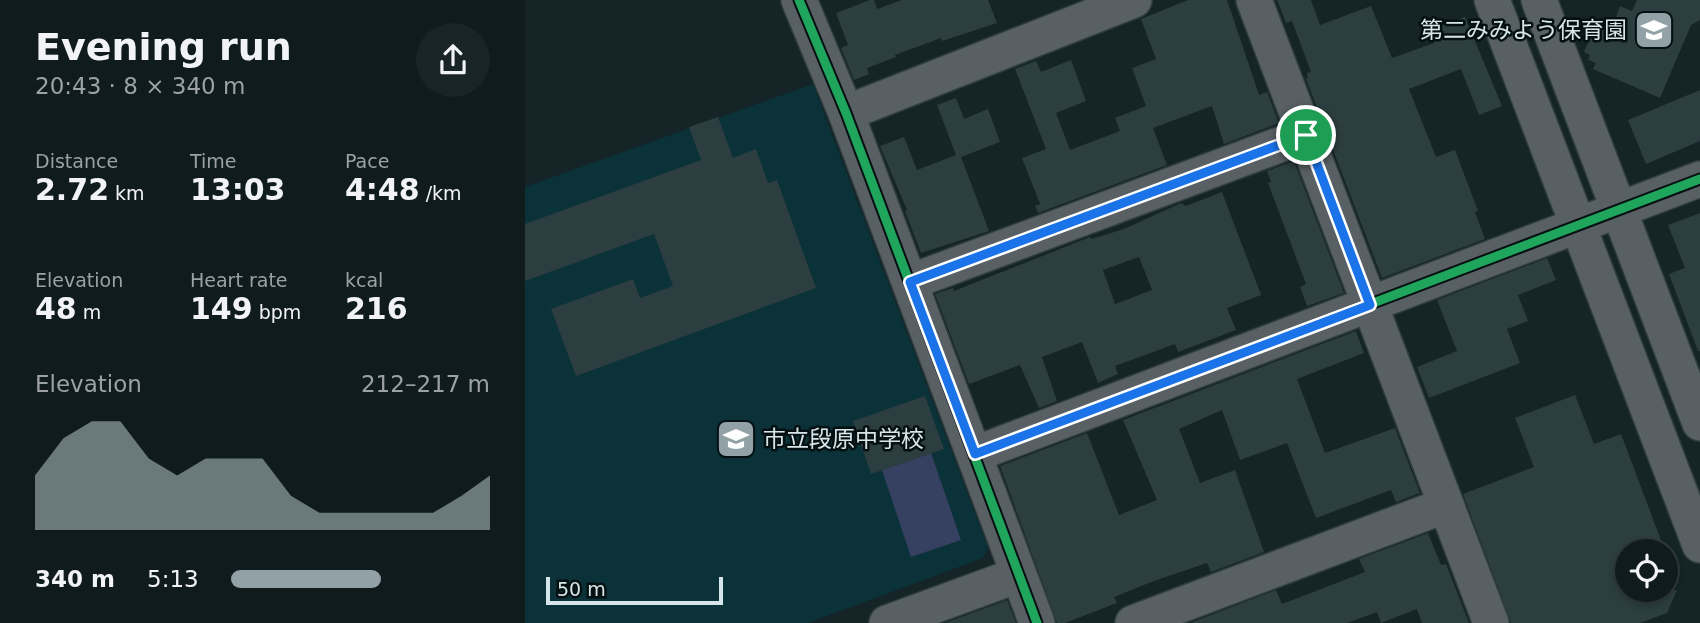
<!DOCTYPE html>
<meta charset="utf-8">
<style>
body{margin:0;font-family:"DejaVu Sans","Noto Sans JP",sans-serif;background:#182426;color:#f1f3f6;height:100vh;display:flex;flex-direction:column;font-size:26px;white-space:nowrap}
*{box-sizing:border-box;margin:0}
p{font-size:23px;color:#9ba1a4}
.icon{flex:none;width:38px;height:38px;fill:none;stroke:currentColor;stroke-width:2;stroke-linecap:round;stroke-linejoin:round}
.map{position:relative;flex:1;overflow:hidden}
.panel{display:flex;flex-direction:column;background:#0f1b1d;width:525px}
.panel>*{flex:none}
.tools{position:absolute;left:1090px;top:539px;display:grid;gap:14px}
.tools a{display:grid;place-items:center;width:63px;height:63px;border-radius:50%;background:#0f1b1d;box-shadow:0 4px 10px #0003,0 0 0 2px #2f393b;font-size:35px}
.scale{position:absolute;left:21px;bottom:18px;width:177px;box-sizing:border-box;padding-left:7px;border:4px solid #d5e5e9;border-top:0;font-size:19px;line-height:24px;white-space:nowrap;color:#d5e5e9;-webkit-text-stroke:5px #051012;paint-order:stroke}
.pin{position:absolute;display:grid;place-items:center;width:60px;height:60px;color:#fff;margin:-30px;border:4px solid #fff;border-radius:50%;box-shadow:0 2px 7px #0007}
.round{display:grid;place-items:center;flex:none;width:74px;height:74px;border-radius:37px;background:#182426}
.overview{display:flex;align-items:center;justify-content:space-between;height:119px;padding:0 35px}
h1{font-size:38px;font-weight:600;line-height:52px}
.metrics{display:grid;grid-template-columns:repeat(3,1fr);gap:10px;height:119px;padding:7px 35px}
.metrics div{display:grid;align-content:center}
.metrics b{font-size:30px;font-weight:600}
.metrics small{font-size:19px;font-weight:400}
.metrics p{font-size:19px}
.chart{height:196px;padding:14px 35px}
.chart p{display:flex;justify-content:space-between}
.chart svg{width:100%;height:126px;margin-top:7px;fill:#91a1a5;opacity:.7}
ul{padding:0 35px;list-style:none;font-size:23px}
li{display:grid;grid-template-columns:112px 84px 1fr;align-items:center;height:52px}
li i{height:18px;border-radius:9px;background:#91a1a5}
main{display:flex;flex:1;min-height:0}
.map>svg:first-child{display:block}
</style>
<main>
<section class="panel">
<div class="overview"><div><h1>Evening run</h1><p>20:43 · 8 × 340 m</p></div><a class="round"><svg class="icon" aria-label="share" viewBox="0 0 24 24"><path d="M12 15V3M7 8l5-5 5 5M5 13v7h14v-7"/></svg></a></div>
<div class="metrics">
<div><p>Distance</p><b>2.72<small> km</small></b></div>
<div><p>Time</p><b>13:03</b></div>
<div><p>Pace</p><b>4:48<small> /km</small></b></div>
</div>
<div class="metrics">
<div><p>Elevation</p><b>48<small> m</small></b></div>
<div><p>Heart rate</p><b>149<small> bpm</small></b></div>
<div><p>kcal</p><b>216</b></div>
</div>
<div class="chart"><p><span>Elevation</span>212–217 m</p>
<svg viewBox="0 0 160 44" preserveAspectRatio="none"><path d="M0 44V25L10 12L20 6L30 6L40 19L50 25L60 19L70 19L80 19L90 32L100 38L110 38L120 38L130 38L140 38L150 32L160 25V44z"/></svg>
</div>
<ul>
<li><b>340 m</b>5:13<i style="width:58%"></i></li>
</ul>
</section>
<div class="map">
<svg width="1175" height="623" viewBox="0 0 1175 623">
<rect width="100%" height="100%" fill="#142427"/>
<path fill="#0b3238" d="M288,84l175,464 -5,10 -175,65h-283v-436z"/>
<path fill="#364060" d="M406,453l30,87 -50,17 -29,-87z"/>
<g fill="#2c3e3f" fill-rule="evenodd">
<path d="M345,0h4l3,9 25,-9h86l9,23 -55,18 -1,-3 -46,17 1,2 -29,11 2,6 -15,6 -13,-32 7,-3 -12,-32z"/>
<path d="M663,0h39l32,95 8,-3 12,31 -55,21 -12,-38 -59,22 14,37 -129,48 -3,-7 5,-2 -18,-46 24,-9 -31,-80 21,-8 5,11 30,-12 15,41 -30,12 14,37 50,-19 -5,-13 31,-12 -14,-38 24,-9 -15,-40z"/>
<path d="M752,0h34l9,25 51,-19 21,52 42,-15 -5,-13 36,-13 37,89 -23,9 -18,-46 -52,20 27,68 19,-7 23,61 -3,1 10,27 -103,39 -76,-199 2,-1 -1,-5 4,-1 -19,-51 -6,2z"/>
<path d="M1112,0h63v20l-9,5 -31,73 -67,-29 3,-6 -8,-3 2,-5 -6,-3 7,-16 6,3 9,-21 8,4 6,-16 12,5z"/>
<path d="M1175,90v51l-54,23 -18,-44z"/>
<path d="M431,98l8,21 24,-10 12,33 -39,15 28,74 -68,22 -16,-42 2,-1 -27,-64 24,-9 13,33 39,-15 -19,-50z"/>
<path d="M193,117l15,41 23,-9 12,34 9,-3 39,108 -240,88 -25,-67 82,-30 7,19 33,-12 -19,-52 -129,47v-57l176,-64 -12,-33z"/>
<path d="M769,161l50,132 -37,13 -7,-19 6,-3 -38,-101 3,-1 -4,-11z"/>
<path d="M697,192l39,103 -34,13 9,22 -58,22 -3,-8 -60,22 3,8 -20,9 -16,-41 -40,15 15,44 -18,7 -19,-43 -51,19 -34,-90 18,-6 1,3 136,-54 1,2 33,-10 57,-26 5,3zM614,257l13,33 -37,14 -12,-34z"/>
<path d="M1175,213v138h-2l-29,-77 16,-6 -17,-43z"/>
<path d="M1022,258l9,22 -38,15 10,26 -21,8 13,34 -91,35 -12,-31 40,-16 -20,-51z"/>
<path d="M831,331l8,22 -67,26 28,74 70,-25 25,65 -24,9 -5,-12 -75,28 -29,-75 -47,17 -18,-50 -43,19 21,54 35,-13 29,82 -53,20 -4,-9 -53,18 -40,16 3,6 -52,20h-8l-57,-157 87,-33 32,82 38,-15 -34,-80z"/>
<path d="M1050,395l19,49 27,-10 44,117h-38v39h50l-10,23 -27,10h-129l-48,-129 71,-27 -19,-49z"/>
<path d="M400,396l19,53 -73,25 -18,-53z"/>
<path d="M903,533l13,32 5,-1 23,59h-47l-5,-14 -36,14 -4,-11 -30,11h-157l86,-33 6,14 83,-32 -6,-13z"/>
<path d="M482,600l9,23h-71z"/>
</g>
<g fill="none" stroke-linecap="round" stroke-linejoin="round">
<g stroke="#313e40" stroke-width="38">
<g id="minor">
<path d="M274,0l47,113 191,510"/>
<path d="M729,0l237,623"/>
<path d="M967,0l208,545"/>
<path d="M1014,0l161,423"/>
<path d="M321,113l288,-113"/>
<path d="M385,282l396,-147"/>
<path d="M450,454l725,-275"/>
<path d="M362,623l131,-48"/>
<path d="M608,623l313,-118"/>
</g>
</g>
<use href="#minor" stroke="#596064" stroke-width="35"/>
<g stroke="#051012" stroke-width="13">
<g id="cycleway">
<path d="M274,0l47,113 191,510"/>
<path d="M450,454l725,-275"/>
</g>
</g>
<use href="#cycleway" stroke="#20a55d" stroke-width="9"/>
</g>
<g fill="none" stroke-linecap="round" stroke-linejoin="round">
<g stroke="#fff" stroke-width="14">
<path id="route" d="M781,135l64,170 -395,149 -65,-172z"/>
</g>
<use href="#route" stroke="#1a73e8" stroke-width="9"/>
</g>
<defs>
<g id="school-square" transform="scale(2.0125)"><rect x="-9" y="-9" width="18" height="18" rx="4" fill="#91a1a5" stroke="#051012"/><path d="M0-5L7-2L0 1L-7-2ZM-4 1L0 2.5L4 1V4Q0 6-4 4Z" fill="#fff"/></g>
</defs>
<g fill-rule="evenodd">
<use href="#school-square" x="1129" y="30"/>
<use href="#school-square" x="211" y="439"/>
</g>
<g text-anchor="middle" stroke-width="5" stroke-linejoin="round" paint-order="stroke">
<g font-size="23" fill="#d5e5e9" stroke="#051012" text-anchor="end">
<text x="1102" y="38">第二みみよう保育園</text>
<text x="238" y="447" text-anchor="start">市立段原中学校</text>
</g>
</g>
</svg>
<div class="tools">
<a><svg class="icon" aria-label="locate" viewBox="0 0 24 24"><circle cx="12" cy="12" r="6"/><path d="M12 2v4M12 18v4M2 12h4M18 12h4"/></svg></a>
</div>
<div class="scale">50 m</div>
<div class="pin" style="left:781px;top:135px;background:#1e9e55"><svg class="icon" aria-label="arrive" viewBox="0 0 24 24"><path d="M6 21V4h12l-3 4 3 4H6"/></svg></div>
</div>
</main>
